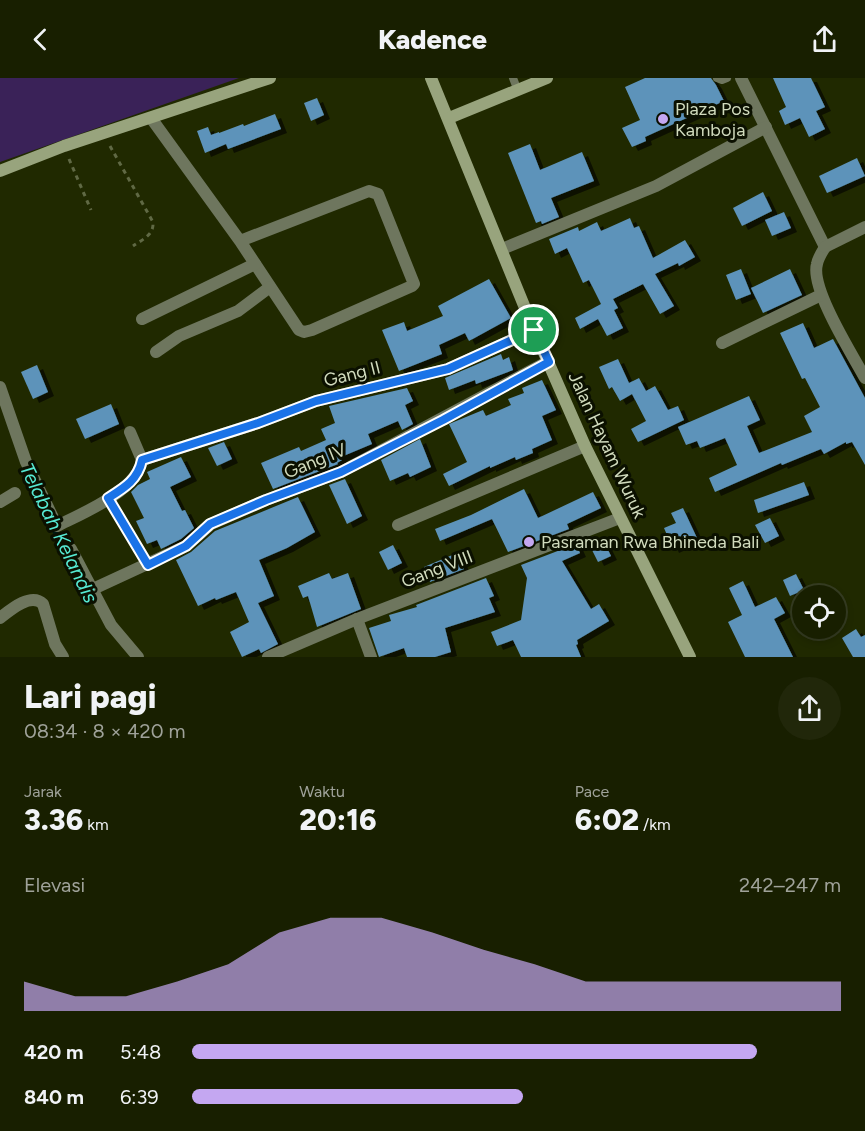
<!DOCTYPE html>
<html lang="id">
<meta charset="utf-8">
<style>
body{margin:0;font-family:Figtree,sans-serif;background:#21270a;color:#f1f3f6;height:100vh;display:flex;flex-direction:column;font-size:22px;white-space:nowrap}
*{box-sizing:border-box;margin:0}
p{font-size:20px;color:#9fa299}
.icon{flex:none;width:33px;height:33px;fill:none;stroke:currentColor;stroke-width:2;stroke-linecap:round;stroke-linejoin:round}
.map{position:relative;height:579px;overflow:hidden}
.side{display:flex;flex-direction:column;background:#181f00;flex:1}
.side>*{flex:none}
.buttons{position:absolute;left:792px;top:507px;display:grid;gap:12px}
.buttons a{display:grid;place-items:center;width:54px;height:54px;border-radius:50%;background:#181f00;box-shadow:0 3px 9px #0003,0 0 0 2px #363d22;font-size:30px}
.pin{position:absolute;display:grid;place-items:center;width:51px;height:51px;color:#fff;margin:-26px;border:3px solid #fff;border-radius:50%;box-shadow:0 2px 6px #0007}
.round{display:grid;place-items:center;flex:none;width:63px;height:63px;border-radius:32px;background:#21270a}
.overview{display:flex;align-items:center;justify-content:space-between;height:102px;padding:0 24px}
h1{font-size:33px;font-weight:800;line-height:45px}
.metrics{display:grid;grid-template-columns:repeat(3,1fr);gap:9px;height:102px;padding:6px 24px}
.metrics div{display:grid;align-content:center}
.metrics b{font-size:30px;font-weight:800}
.metrics small{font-size:16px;font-weight:400}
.metrics p{font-size:16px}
.chart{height:168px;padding:12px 24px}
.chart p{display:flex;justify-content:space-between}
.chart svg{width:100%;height:108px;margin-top:6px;fill:#c4a7f1;opacity:.7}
ul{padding:0 24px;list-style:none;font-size:20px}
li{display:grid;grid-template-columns:96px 72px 1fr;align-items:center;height:45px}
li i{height:15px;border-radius:8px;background:#c4a7f1}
header{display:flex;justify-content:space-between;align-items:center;height:78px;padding:0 24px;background:#181f00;font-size:27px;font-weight:800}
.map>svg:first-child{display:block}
</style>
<header><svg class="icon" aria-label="back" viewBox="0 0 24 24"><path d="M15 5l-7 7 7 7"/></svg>Kadence<svg class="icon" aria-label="share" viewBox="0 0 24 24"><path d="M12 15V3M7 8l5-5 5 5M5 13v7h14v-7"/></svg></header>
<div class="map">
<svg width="865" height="579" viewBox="0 0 865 579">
<defs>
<filter id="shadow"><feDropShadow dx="6" dy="4" stdDeviation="0" flood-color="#0009"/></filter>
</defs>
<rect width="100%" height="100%" fill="#202900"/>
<path fill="#3a2258" d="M0,0h239l-239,84z"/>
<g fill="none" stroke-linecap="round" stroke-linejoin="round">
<path stroke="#001a15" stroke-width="5" d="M52,448l20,37"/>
</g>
<g fill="#5d93ba" filter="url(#shadow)">
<path d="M645,0h66l5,7 8,16 -79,36 1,4 -14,6 -10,-19 18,-8 -15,-33z"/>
<path d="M773,0h38l14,29 -9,4 9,18 -16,8 -9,-19 -15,7 -6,-14 7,-4z"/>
<path d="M317,20l7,17 -13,6 -7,-18z"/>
<path d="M275,36l6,15 -53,20 -2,-5 -21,9 -8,-22 11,-4 3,8 8,-3v1l24,-9 1,2z"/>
<path d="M530,66l10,26 42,-18 12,29 -43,17 8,19 -17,7 -1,-3 -5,2 -28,-70z"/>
<path d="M857,80l8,18 -38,17 -8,-17z"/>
<path d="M763,114l9,19 -30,15 -9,-18z"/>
<path d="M784,134l7,16 -19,8 -7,-16z"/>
<path d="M630,140l4,10 5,-2 14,32 32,-18 10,17 -16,9 -1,-3 -23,11 19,32 -14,8 -17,-30 -30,15 5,9 -4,2 9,18 -16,8 -9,-17 -18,10 -5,-11 26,-14 -12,-24 -6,3 -16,-35 -12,6 -6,-15 29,-12 1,4 18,-9 4,9z"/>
<path d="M741,191l10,25 -15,6 -10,-25z"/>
<path d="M790,191l12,26 -39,18 -12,-25z"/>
<path d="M489,201l22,39 -42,23 -4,-8 -26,12 3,9 -43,17 -17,-41 22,-8 3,9 36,-15 -5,-10z"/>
<path d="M803,245l11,25 19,-9 32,59v67l-13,-23 -6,2v-2l-22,12 -3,-5 -39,16 -1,-2 -66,29 -6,-14 28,-13 -12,-27 -25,10 -3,-7 -11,4 -8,-18 71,-31 11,24 -13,6 12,27 53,-21 -8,-16 16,-9 -15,-29 -3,1 -22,-46z"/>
<path d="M501,276l2,6 6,-3 4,13 -37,14 -1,-4 -26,10 -4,-12z"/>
<path d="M618,281l11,24 10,-5 7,13 9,-5 13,24 10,-4 6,14 -46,22 -7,-13 15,-8 -14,-27 -12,7 -8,-14 -3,2 -10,-22z"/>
<path d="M37,287l11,27 -15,7 -12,-27z"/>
<path d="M542,302l14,30 -14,6 10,24 -20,9 1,4 -17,7 -1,-3 -25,11v-2l-41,20 -6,-12 24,-12 -18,-38 34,-14 3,6 25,-11 -3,-6 16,-6 -2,-5z"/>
<path d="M407,310l6,13 -8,4 8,19 -11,6 -4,-9 -30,13 4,10 -31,13 1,3 -5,3 1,1 -65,25 -12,-26 38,-16 2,4 25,-11 -5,-11 14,-6 -6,-17z"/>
<path d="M111,326l8,20 -34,15 -9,-20z"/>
<path d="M420,361l11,28 -21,10 -2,-4 -18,8 -9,-21z"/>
<path d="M224,364l8,17 -15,7 -9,-18z"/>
<path d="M181,379l10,20 -21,10 12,24 3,-1 9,18 -13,11 -20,10 -4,-9 -10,4 -11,-23 8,-3 -13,-26 7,-7 12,-6 -3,-7z"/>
<path d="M345,401l17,37 -15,8 -18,-39z"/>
<path d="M804,404l5,13 -51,18 -4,-13z"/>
<path d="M524,411l14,29 55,-26 8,16 -34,16 2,5 -61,23 -16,-33 -52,22 -5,-12 36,-14z"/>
<path d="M298,419l17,35 -28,16 -28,12 15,36 -16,7 20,41 -17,9 -2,-4 -17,8 -12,-25 19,-10 -13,-30 -20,8 -1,-2 -17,8 -22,-46 15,-8 24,-21z"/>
<path d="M683,430l14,30 -24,11 -9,-21 12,-5 -5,-10z"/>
<path d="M770,440l9,18 -14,7 -10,-18z"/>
<path d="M576,466l4,9 -18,8 29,48 8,-5 10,17 -32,19 1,4 -2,1 5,12h-60l-8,-17 -16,6 -6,-14 30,-12 6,-42 -6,-13z"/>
<path d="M605,466l6,12 -13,6 -6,-12z"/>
<path d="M393,467l9,18 -14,7 -9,-18z"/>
<path d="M457,475l7,16 -34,13 -6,-15z"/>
<path d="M329,495l3,6 16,-6 13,36 -44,18 -9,-31 -5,2 -5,-12z"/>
<path d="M796,496l8,16 -14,6 -7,-16z"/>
<path d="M486,500l8,18 -5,2 6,14 -50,16 6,24 -16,5h-28l-3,-9 -25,9 -10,-29 22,-7 -2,-6 28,-8 -1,-2z"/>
<path d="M743,503l12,26 21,-10 9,16 -11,6 19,38h-48l-17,-35 14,-7 -13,-27z"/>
<path d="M856,551l5,8 4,-2v22h-12l-11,-19z"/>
</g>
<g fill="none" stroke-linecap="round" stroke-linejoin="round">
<g stroke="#606944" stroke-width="3" stroke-dasharray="4.5 4.5" stroke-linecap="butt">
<path d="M110,68l43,76c1,13 -10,17 -20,24"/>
<path d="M69,81l22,51"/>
<path d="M115,432l26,43"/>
</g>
<g stroke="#6e765e" stroke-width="8">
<path d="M513,0l5,13"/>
<path d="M717,0l5,2 5,-2"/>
</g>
<g stroke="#6e765e" stroke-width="12">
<path d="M741,0l84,169"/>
<path d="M151,40l89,123 59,89 5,2 8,-2 100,-44 2,-2 -36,-90 -9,-3 -129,50"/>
<path d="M825,169c-3,5 -7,11 -8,17 -7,24 35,90 48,114"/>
<path d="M825,169l40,-20"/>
<path d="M502,171l154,-63 110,-59"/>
<path d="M142,241l113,-55"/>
<path d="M722,265l99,-48"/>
<path d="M156,274l23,-16 59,-25 32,-24"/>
<path d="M0,309l26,75 31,64c26,-13 80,-35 85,-66l-12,-28"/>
<path d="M142,382l116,-37 58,-22 132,-32 86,-39"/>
<path d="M0,424l15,-9"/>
<path d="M398,447l187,-79"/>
<path d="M71,471l40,76 27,32"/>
<path d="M93,511l93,-43 25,-22 55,-24 75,-28 208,-111"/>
<path d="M0,540c10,-8 31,-26 43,-14l12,40 8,13"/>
<path d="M357,541l14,38"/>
<path d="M268,579l89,-38 263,-101"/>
</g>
<g stroke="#98a47d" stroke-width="12">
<path d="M431,0l103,252 51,116 105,211"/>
<path d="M449,40l98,-40"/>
<path d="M0,93l64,-25 206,-68"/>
</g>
</g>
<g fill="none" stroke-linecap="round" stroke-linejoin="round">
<g stroke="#fff" stroke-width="12">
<path id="route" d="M534,252l15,32 -106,58 -102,52 -75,28 -56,24 -24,22 -38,19 -40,-67c16,-10 30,-18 34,-38l116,-37 58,-22 132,-32z"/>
</g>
<use href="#route" stroke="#1a73e8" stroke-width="8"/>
</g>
<g fill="#c4a7f1" stroke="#0b1000" stroke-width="2">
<circle cx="663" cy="41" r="6"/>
<circle cx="529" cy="464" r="6"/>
</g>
<g text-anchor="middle" stroke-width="6" stroke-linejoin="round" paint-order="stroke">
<g font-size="18" fill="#d1dbbd" stroke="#0b1000" text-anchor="start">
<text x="675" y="37">Plaza Pos<tspan x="675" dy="21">Kamboja</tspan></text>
<text x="541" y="470">Pasraman Rwa Bhineda Bali</text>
</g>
<g font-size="18" fill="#d1dbbd" stroke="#0b1000">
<text transform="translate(352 296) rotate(-14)" y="6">Gang II</text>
<text transform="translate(607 367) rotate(65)" y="6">Jalan Hayam Wuruk</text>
<text transform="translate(315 383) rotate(-22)" y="6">Gang IV</text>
<text transform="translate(437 491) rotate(-21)" y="6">Gang VIII</text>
</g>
<g font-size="20" font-style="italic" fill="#56e9d3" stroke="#0b1000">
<text transform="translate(59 455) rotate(64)" y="7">Telabah Kelandis</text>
</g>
</g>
</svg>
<div class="buttons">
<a><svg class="icon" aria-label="locate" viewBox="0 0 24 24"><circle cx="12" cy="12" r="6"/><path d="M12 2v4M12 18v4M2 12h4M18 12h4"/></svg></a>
</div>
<div class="pin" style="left:534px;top:252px;background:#1e9e55"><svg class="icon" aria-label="arrive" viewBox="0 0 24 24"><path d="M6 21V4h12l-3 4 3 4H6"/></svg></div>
</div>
<section class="side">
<div class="overview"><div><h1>Lari pagi</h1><p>08:34 · 8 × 420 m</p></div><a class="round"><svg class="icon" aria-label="share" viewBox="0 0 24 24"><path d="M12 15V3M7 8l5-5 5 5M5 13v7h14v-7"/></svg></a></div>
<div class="metrics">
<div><p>Jarak</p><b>3.36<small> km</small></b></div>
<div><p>Waktu</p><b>20:16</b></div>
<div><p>Pace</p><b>6:02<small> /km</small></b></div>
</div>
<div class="chart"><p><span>Elevasi</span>242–247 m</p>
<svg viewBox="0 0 160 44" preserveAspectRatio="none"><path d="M0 44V32L10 38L20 38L30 32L40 25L50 12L60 6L70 6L80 12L90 19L100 25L110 32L120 32L130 32L140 32L150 32L160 32V44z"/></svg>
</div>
<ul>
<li><b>420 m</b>5:48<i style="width:87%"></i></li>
<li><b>840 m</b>6:39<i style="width:51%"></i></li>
</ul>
</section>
